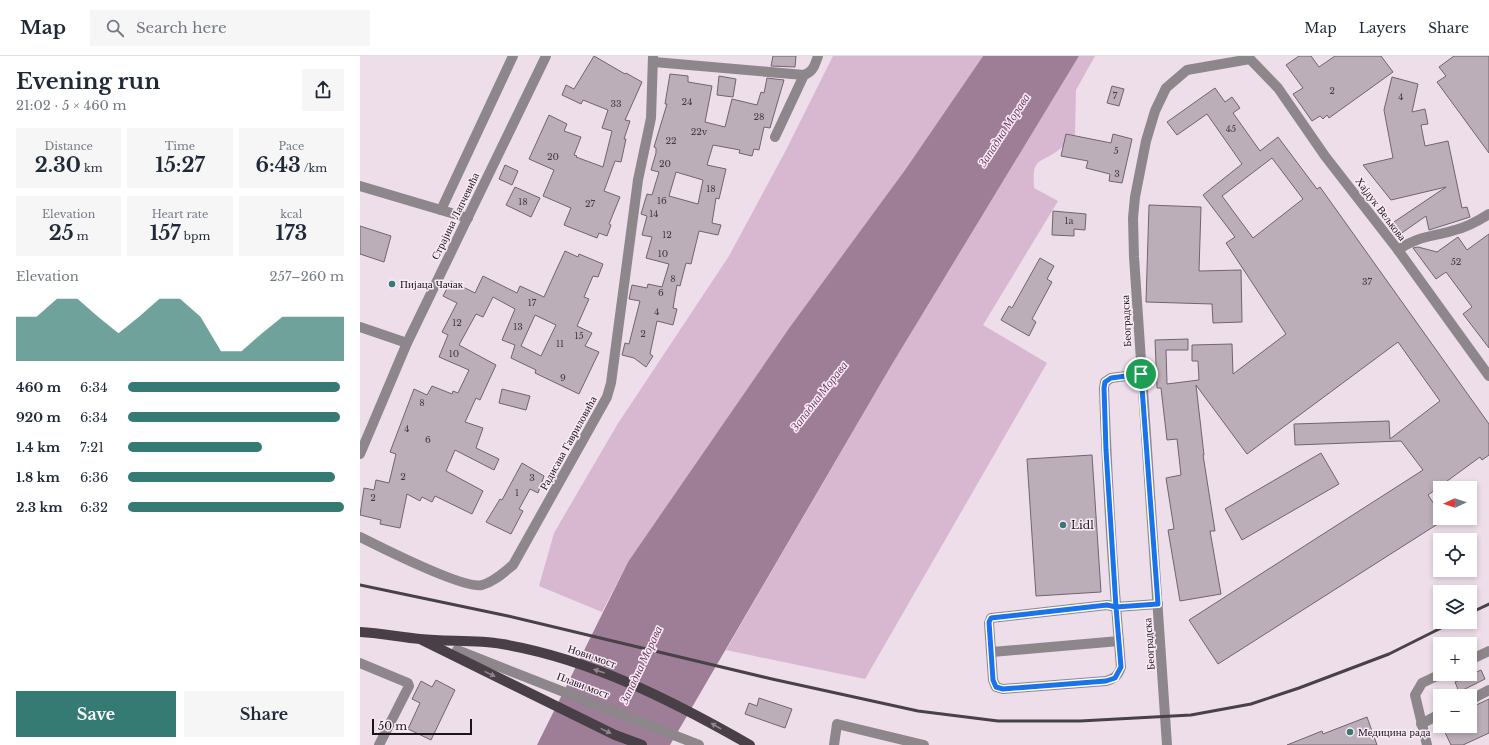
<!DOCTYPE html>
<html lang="en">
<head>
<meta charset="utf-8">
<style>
	body { margin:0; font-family:"Libre Baskerville",serif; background:#f6f6f7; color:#1f2937; height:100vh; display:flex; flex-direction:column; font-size:15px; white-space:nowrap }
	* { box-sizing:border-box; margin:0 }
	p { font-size:13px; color:#747a83 }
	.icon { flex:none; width:22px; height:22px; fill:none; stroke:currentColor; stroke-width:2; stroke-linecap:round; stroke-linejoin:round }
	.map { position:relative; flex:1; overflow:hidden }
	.details { display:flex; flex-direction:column; background:#fff; width:360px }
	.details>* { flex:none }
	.needle { width:26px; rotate:267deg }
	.fabs { position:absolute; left:1073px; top:425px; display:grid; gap:8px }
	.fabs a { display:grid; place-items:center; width:44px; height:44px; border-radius:0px; background:#fff; box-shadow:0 2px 6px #0003; font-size:20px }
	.scale { position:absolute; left:12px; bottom:10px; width:100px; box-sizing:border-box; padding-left:4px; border:2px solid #1a1519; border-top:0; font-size:11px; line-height:14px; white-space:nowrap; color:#1a1519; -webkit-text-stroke:3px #faebf6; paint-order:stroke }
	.pin { position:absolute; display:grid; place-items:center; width:34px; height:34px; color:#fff; margin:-17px; border:2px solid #fff; border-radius:50%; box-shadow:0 1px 4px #0007 }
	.round { display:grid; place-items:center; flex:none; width:42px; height:42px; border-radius:0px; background:#f6f6f7 }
	.overview { display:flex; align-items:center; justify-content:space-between; height:68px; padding:0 16px }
	h1 { font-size:22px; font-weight:800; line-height:30px }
	.stats { display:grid; grid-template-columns:repeat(3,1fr); gap:6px; height:68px; padding:4px 16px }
	.stats div { display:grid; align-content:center; border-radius:0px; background:#f6f6f7; text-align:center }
	.stats b { font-size:20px; font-weight:800 }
	.stats small { font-size:11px; font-weight:400 }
	.stats p { font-size:11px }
	.chart { height:112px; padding:8px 16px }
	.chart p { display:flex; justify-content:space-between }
	.chart svg { width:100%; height:72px; margin-top:4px; fill:#357b73; opacity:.7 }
	.primary-button { display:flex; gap:8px; margin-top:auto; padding:8px 16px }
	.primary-button a { flex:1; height:46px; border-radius:0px; background:#357b73; color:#fff; font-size:16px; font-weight:800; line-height:46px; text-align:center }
	.primary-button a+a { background:#f6f6f7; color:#1f2937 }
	ul { padding:0 16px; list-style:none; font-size:13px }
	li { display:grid; grid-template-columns:64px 48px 1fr; align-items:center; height:30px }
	li i { height:10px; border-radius:5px; background:#357b73 }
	header { display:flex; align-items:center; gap:24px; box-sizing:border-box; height:56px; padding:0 20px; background:#fff; border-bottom:1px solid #e0e1e3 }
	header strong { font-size:19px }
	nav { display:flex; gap:22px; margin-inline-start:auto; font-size:14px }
	.search { width:280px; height:36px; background:#f6f6f7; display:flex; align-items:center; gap:10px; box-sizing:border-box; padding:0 14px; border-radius:0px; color:#747a83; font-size:15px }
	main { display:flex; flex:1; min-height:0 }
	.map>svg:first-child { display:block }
	.green { fill:#d8b7d0 }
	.water { fill:#9e7e96 }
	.building { fill:#bcaeb8; stroke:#71646e; fill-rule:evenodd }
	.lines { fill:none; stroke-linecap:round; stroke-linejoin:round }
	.minor { stroke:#8d878c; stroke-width:10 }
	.major { stroke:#493f46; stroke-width:10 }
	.rail { stroke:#484147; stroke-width:3 }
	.oneway { fill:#90848c }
	.route-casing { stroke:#fff; stroke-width:8 }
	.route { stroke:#1a73e8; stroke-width:5 }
	.poi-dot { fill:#357b73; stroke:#faebf6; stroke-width:1.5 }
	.labels { text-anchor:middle; stroke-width:3; stroke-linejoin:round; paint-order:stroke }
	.number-label { font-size:9px; fill:#423b41 }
	.street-label { font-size:11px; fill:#1a1519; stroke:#faebf6 }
	.poi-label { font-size:11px; fill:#1a1519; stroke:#faebf6; text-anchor:start }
	.water-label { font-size:12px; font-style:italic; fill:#6c3f63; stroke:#faebf6 }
</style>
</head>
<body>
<header>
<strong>Map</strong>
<div class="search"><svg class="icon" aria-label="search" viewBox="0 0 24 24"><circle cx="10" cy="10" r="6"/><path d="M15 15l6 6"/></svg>Search here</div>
<nav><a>Map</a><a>Layers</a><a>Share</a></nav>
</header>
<main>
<section class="details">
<div class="overview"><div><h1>Evening run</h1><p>21:02 · 5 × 460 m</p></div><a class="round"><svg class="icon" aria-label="share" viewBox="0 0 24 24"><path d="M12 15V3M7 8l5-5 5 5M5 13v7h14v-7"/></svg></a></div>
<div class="stats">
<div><p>Distance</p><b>2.30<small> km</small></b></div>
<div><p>Time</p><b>15:27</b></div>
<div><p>Pace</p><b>6:43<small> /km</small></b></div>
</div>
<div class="stats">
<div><p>Elevation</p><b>25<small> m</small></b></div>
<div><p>Heart rate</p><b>157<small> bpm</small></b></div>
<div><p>kcal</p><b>173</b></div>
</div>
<div class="chart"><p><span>Elevation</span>257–260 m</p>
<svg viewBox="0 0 160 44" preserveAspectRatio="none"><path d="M0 44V17L10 17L20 6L30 6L40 17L50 27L60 17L70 6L80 6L90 17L100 38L110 38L120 27L130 17L140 17L150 17L160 17V44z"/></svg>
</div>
<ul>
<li><b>460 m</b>6:34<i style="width:98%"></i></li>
<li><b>920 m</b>6:34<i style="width:98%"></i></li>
<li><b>1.4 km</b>7:21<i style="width:62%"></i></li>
<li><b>1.8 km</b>6:36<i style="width:96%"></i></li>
<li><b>2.3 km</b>6:32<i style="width:100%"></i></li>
</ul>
<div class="primary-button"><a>Save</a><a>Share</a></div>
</section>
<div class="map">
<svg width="1129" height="689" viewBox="0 0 1129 689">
	<rect width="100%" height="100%" fill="#eddee9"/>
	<g class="green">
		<path d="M473,0H623L545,114L268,506L242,556L179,530L194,477L257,369L369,200L426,94Z"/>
		<path d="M719,0H735L716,34L715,78C710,83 705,89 700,93C679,109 672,100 674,132L698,145L623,269L687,307L505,623L366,594L531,310Z"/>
	</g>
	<path class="water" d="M623,0H719L531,310L310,689H177L268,506L430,271L545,114Z"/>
	<g class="building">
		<path d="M234,0L265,18L266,17L282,26L265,64L270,65L264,83H266L261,106L255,105L244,135L260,141L249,168L251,169L247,180L239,177L237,182L204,169L211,152L183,140L194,114L169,103L189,59L207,68L204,75L221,81L214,99L217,100L216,101L243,111L252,75L242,72L248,54L223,44L221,48L202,39L206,29L214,33Z"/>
		<path d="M413,0H436L435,11L411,10Z"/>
		<path d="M939,0H951L959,11L975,0H1021L1033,16L969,62L967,59L963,63L960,60L952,65L933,38L943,32L926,9Z"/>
		<path d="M1094,0H1129V97L1077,26L1086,20L1079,11Z"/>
		<path d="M310,18L328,20V26L352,30L345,66L365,71L372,43L397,49L401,36L404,37L407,22L424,24L410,72L404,71L399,94L394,93L392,100L379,97L380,94L353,89L347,109L366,113L359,143L356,142L352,167L361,169L358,179L339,175L331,208L326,207L320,230L317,229L313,252L317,253L313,269L297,265L290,298L293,300L286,311L274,302L262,299L265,287L269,288L280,245L269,243L272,229L287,232L288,228L302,231L309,208L286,202L292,181L282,179L287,160L281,158L287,138L292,139L299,116L291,114L296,97V92L294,91L307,48H305ZM316,116L343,124L338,148L309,140Z"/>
		<path d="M359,20L376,23L373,41L357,39Z"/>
		<path d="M1032,21L1058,28L1052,56L1065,53L1068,68L1061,69L1065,90L1088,85L1102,152L1107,151L1110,161L1069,174L1066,160L1036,181L1028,170L1086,131L1031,144L1003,109L1033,102L1024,54Z"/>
		<path d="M752,30L764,33L759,50L747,47Z"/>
		<path d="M855,32L865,46L872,41L880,52L873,57L900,95L918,81L957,133L960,131L1129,368V399L1122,404L1120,401L1068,439L1080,457V462L1084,464L858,608L829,564L1063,414L1041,385L935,389L934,368L1029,365L1030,383L1080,345L1038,286L887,398L836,329L844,399H843L855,475H850L861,538L820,545L808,474L814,473L806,422L821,419L817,383L807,384L801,332H797L795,284L828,283V294H806L807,328L839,324L838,305H832V289L872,288L873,318L926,278L866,187L875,181L843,139L882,108L847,58L817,79L807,66ZM912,102L943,143L893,182L862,140Z"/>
		<path d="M706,78L751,87L753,78L772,83L762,127L749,125L750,118L726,112L728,105L701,100Z"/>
		<path d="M145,109L158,115L152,129L139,123Z"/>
		<path d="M155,131L180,142L171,161L146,149Z"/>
		<path d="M789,149L841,151L839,215L881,214L882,266L853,267L852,248L786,246Z"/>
		<path d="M693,155L726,158L725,174L714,173V180L692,179Z"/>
		<path d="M0,170L31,180L24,206L0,198Z"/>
		<path d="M1129,178V292L1103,258L1112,251L1086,216L1076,223L1053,192L1058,191L1077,196L1098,181L1107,194Z"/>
		<path d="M205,195L218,201L219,198L243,208L238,221L233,220L224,241L229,243L217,270L232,277L225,290L239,296L219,338L175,317L176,314L151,302L155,289L142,284L155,253L133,241L123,261L116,258L99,289L136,309L120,344L116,342L105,366L123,372L116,392L139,403L134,414L95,394L86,415L123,435L112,458L75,440L72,446L62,441L60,445L47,438L40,472L20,468L21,464L0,459L4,432L14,434L16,424L29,427L36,398L30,396L54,333L67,339L72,330L92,338L93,335L98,337L109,314L79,301L88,279L82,276L97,247L83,240L91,225L115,237L123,220L157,237L160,230L184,241ZM175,259L196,269L181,300L161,290Z"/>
		<path d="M680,202L694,210L687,223L692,226L672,263L676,266L669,280L641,264L649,250L652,252Z"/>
		<path d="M142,333L170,340L166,354L139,347Z"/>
		<path d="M961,397L979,428L882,484L865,453Z"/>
		<path d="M732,399L741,536L676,540L667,403Z"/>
		<path d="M162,407L184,420L178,437L170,433L159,453L163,455L151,478L126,466L140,443L142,444Z"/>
		<path d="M1121,614L1125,623L1099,636L1095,626Z"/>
		<path d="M76,624L95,634L71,684L48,673L60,647L52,643L61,625L72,631Z"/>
		<path d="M399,642L432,653L425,672L385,658L389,647L397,650Z"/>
		<path d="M1129,643V677L1103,689H1091L1082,670H1110V652Z"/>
		<path d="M1007,661L1017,689H927L962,675L963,678Z"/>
	</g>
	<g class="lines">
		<g class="minor">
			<path d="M890,3L918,32L965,100L1038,194L1129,320"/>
			<path d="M294,6L444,19"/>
			<path d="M415,81L444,19C453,16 455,9 458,0"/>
			<path d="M0,130L108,162"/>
			<path d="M81,154L153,0"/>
			<path d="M1038,194C1057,180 1073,181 1095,174C1107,171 1118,165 1129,158"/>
			<path d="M0,271L47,287"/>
			<path d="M781,318L751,322L745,326L744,332C747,425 753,518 761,611C758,620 755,622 746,625L643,633L636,631L633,624L629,567L631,562L747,549L756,551L798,548"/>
			<path d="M0,398L47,287L186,0"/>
			<path d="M0,481C20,491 105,534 122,529C134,526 144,516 153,509L247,341L251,327L278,124L291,62L293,0"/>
			<path d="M97,594L339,689"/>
			<path d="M632,596L759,585"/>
			<path d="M1110,604L1129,595"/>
			<path d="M0,607L48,627L49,630L19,689"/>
			<path d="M1110,644L1129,634"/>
			<path d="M1061,668L1080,658"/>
			<path d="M474,689L477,668L564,689"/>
			<path d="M807,689L774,201L773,162L775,141L786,85L795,55L806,32L827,14L890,3"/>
			<path d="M1067,689L1055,639L1062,627L1081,618"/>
		</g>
		<g class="major">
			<path d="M0,576C20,577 40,581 60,583C87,586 115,583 142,588C231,603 313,645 390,689"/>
			<path d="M62,584L255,679L282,689"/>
		</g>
		<g class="rail">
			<path d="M0,529L148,560L412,623L558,655L638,665H720L831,659L891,648L939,632L1029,598L1093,566"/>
			<path d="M1110,557L1129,548"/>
		</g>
	</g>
	<defs><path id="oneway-solid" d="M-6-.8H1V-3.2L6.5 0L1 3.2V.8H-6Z"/></defs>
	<g class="oneway">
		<use href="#oneway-solid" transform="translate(239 615) rotate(-161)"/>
		<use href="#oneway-solid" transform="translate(130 618) rotate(26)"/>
		<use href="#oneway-solid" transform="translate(356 670) rotate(-150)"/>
		<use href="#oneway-solid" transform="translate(246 675) rotate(26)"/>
	</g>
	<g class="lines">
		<g class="route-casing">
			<path id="route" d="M781,318L751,322L745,326L744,332L746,394L756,551L747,549L631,562L629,566L633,624L636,631L643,633L746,625L755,622L761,611L756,551L798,548L781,318"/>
		</g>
		<use href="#route" class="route"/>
	</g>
	<g class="poi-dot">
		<circle cx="32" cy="228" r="4"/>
		<circle cx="703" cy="469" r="4"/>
		<circle cx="990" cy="676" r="4"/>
	</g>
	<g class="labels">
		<g class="number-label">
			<text x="972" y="38">2</text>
			<text x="755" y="43">7</text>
			<text x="1041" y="44">4</text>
			<text x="327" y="49">24</text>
			<text x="256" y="51">33</text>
			<text x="399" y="64">28</text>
			<text x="871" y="76">45</text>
			<text x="339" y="79">22v</text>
			<text x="311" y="88">22</text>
			<text x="756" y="98">5</text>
			<text x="193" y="104">20</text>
			<text x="305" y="111">20</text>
			<text x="757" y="121">3</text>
			<text x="351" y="136">18</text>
			<text x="302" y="148">16</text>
			<text x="163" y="149">18</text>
			<text x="230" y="151">27</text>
			<text x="294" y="161">14</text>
			<text x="709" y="168">1a</text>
			<text x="307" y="182">12</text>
			<text x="303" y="201">10</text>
			<text x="1096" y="209">52</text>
			<text x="313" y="226">8</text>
			<text x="1007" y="229">37</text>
			<text x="301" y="240">6</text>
			<text x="172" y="250">17</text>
			<text x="297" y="259">4</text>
			<text x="97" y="270">12</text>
			<text x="158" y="274">13</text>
			<text x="283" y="281">2</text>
			<text x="219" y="283">15</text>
			<text x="200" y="291">11</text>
			<text x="94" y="301">10</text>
			<text x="203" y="325">9</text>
			<text x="62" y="350">8</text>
			<text x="47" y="376">4</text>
			<text x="68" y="387">6</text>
			<text x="43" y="424">2</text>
			<text x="172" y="425">3</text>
			<text x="157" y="440">1</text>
			<text x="13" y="445">2</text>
		</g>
		<g class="street-label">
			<text transform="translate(1021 153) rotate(53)" y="4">Хајдук Вељкова</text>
			<text transform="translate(95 160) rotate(-64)" y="4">Страјина Лапчевића</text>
			<text transform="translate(766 265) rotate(-93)" y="4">Београдска</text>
			<text transform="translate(208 387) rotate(-61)" y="4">Радисава Гавриловића</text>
			<text transform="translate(789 588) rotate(-94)" y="4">Београдска</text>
			<text transform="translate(232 600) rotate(19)" y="4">Нови мост</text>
			<text transform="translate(223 629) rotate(21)" y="4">Плави мост</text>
		</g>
		<g class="poi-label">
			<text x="40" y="232">Пијаца Чачак</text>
			<text x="711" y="473">Lidl</text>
			<text x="998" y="680">Медицина рада</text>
		</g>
		<g class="water-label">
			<text transform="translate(644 74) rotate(-57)" y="4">Западна Морава</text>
			<text transform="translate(459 340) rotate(-52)" y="4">Западна Морава</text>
			<text transform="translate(281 609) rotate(-65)" y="4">Западна Морава</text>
		</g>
	</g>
</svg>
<div class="fabs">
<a><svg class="needle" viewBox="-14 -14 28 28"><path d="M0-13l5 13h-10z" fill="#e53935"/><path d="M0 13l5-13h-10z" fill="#747a83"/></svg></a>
<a><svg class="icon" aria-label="locate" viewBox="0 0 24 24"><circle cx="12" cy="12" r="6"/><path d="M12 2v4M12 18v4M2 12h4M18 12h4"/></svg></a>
<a><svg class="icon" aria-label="layers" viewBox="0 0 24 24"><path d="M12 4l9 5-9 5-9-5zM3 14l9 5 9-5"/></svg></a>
<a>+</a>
<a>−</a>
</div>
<div class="scale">50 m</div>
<div class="pin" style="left:781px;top:318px;background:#1e9e55"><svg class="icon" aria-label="arrive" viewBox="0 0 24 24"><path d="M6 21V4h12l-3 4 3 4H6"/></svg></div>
</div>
</main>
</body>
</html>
